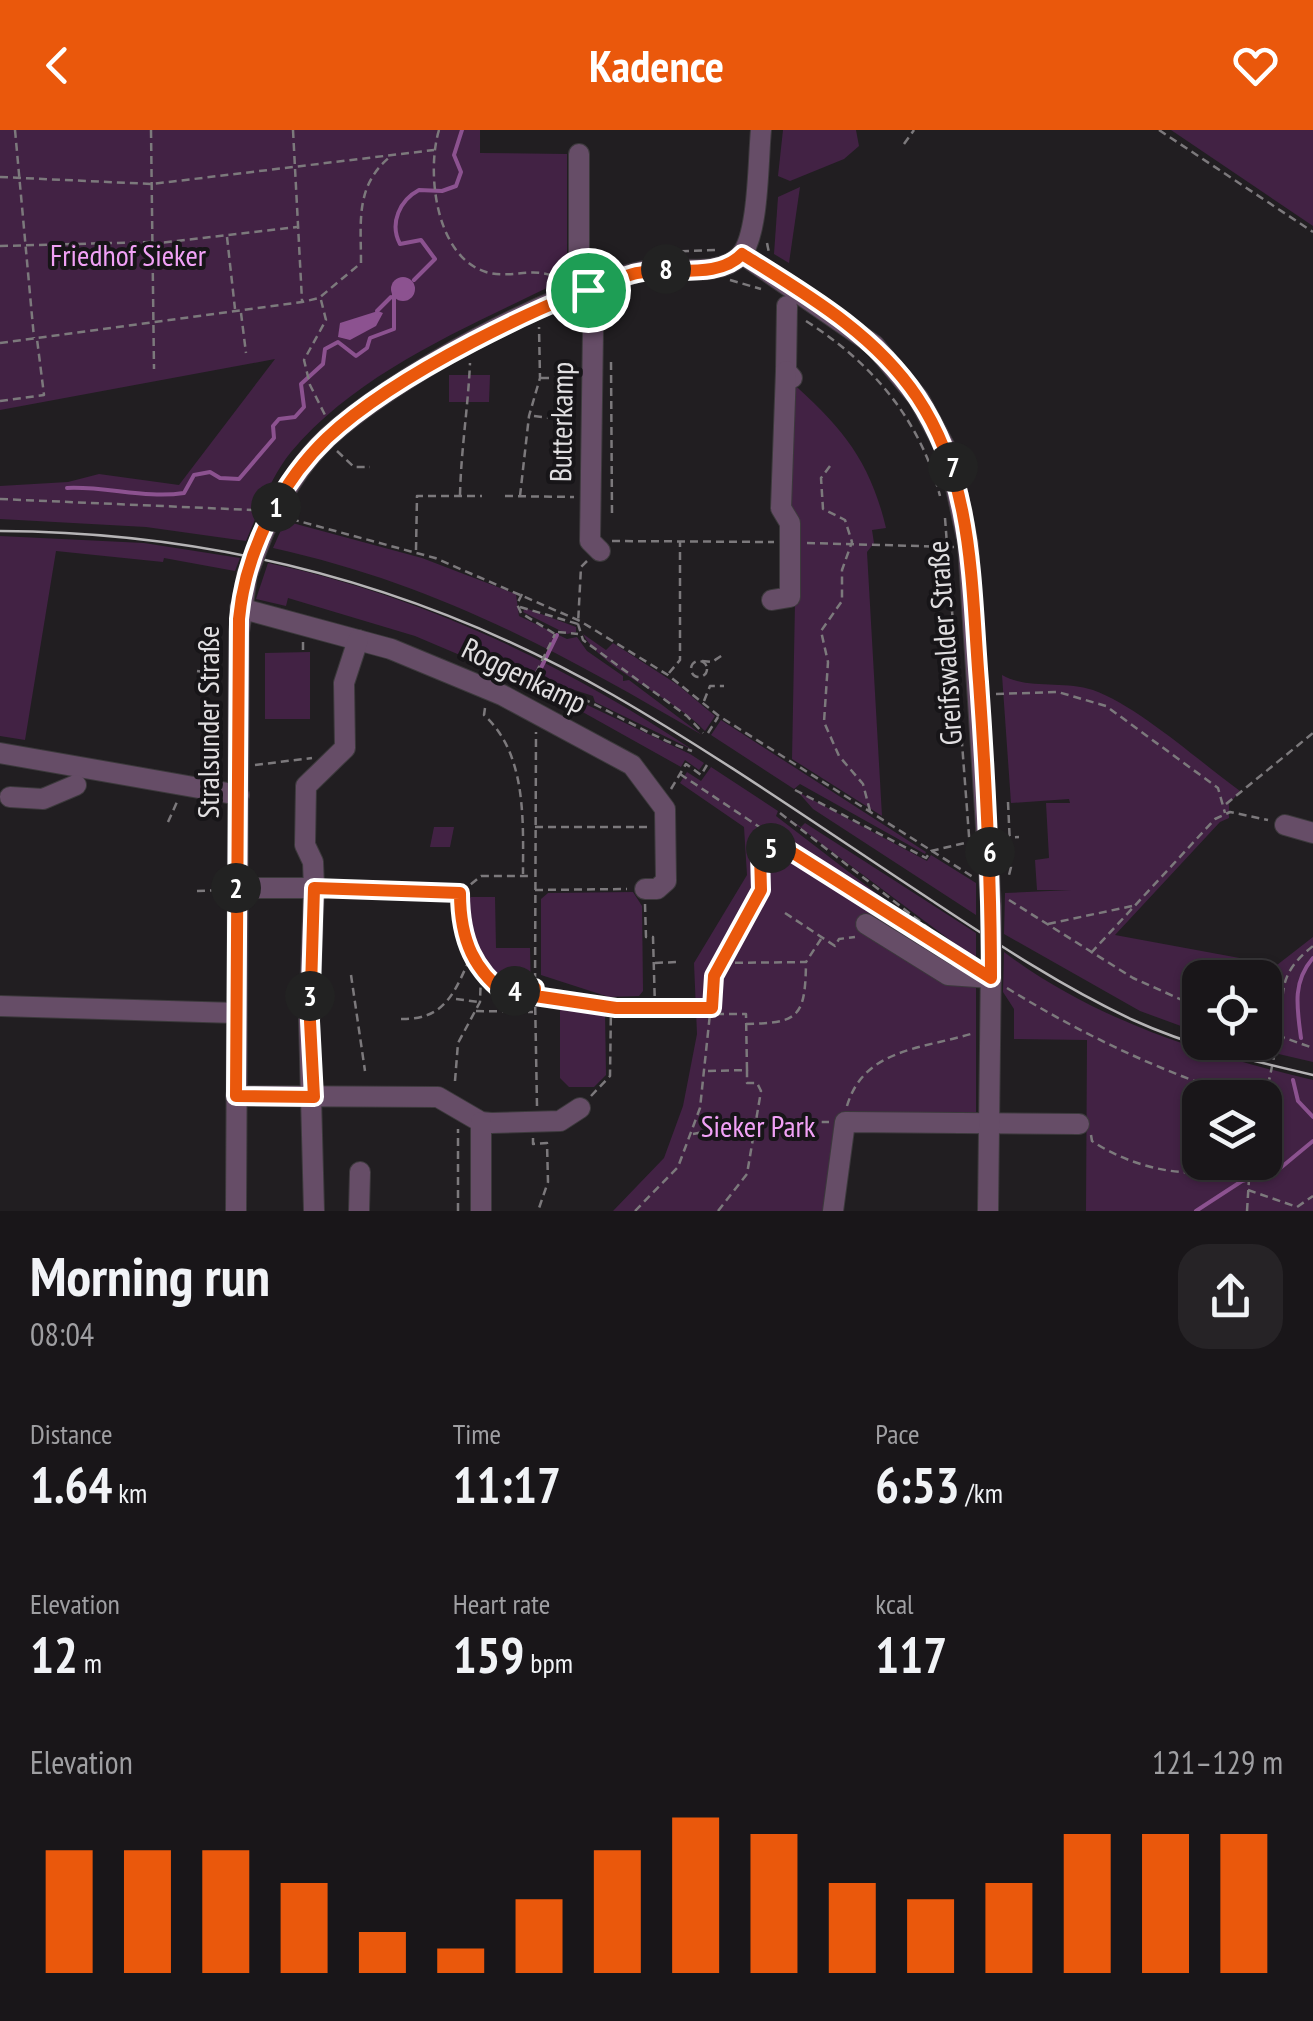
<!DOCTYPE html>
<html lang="en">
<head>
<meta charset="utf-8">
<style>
	body { margin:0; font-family:"PT Sans Narrow",sans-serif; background:#262326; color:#f1f3f6; height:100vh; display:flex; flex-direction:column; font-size:38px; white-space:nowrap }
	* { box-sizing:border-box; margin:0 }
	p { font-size:32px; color:#9f9fa2 }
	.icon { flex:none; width:55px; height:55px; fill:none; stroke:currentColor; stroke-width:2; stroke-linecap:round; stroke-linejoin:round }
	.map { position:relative; height:1081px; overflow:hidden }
	.sheet { display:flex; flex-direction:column; background:#191619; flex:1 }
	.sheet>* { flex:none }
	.tools { position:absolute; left:1182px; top:830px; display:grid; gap:20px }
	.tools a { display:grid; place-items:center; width:100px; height:100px; border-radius:20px; background:#191619; box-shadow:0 2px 8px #0004,0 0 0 2px #373538; font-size:50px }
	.pin { position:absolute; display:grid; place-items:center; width:85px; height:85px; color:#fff; margin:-42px; border:5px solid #fff; border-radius:50%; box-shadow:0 2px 10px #0007 }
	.km { position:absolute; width:50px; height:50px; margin:-25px; border-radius:50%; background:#222; color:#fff; font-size:28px; line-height:50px; text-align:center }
	.round { display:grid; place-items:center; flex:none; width:105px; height:105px; border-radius:30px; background:#262326 }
	.overview { display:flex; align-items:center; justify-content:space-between; height:170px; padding:0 30px }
	h1 { font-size:55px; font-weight:700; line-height:75px }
	.stats { display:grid; grid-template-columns:repeat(3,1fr); gap:15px; height:170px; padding:10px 30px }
	.stats div { display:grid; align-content:center }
	.stats b { font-size:50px; font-weight:700 }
	.stats small { font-size:28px; font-weight:400 }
	.stats p { font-size:28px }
	.chart { height:280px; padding:20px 30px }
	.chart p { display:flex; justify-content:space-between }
	.chart svg { width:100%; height:180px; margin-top:10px; stroke:#ea580c; stroke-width:6 }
	header { display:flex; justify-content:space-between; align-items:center; height:130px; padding:0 30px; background:#ea580c; color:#fff; font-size:45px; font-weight:700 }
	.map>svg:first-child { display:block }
	.green { fill:#422244; fill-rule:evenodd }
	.water { fill:#8c5290 }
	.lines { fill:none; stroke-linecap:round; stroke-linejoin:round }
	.stream { stroke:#8c5290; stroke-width:4 }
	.minor-casing { stroke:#3c393c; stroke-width:22 }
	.path { stroke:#7c797c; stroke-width:2.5; stroke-dasharray:8 5; stroke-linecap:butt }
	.minor { stroke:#664d67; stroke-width:20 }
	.tram { stroke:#b6b4b6; stroke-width:2.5 }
	.minor-bridge-casing { stroke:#3c393c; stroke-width:22; stroke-linecap:butt }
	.path-bridge { stroke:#7c797c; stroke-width:2.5; stroke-dasharray:8 5; stroke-linecap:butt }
	.minor-bridge { stroke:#664d67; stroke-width:20 }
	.route-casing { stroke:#fff; stroke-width:20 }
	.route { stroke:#ea580c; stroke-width:12 }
	.labels { text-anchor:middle; stroke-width:8; stroke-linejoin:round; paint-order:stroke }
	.park-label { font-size:30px; fill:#f1a1f6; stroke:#171518 }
	.street-label { font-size:30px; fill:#e1dfe1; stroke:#171518 }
</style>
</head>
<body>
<header><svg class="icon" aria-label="back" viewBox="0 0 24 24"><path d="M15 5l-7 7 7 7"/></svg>Kadence<svg class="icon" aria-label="heart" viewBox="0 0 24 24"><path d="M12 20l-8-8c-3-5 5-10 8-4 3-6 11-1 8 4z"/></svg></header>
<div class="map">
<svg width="1313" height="1081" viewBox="0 0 1313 1081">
	<rect width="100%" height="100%" fill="#211e21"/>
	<g class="green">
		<path d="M0,0H480V23L567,24V143L563,150C469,197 360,240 291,322C270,348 259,381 246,411L146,397L0,389V356L68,352L99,344L179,355L275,229L0,280Z"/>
		<path d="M783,0H856L859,16L844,29L790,51L778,46Z"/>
		<path d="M1171,0H1313V96Z"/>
		<path d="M800,57L789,133L774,124L778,67Z"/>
		<path d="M449,245H490L489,272H449Z"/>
		<path d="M790,251C841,296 870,330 886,398L872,400L874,413L867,422L882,686L792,629L796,421L787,381Z"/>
		<path d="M285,391L422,428L516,464L519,486L567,509L577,507L587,521L623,546V551L629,550L702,605C560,522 436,454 273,418Z"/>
		<path d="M0,406L144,413L240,428L235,441L164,428L163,432L56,421L25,610L0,606Z"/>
		<path d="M268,433C420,465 564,534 693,620L595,572L593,566L553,553L550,559L536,552L540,545L534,542L530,549L511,539L507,545L415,506L288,468L286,476L256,469Z"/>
		<path d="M525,478L576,497V502L567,504L523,482Z"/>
		<path d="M583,504L606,520L613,513L678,555L715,586L705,601C675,568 600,538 583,504Z"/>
		<path d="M310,522V589H265V523Z"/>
		<path d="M1002,545C1028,560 1063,550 1093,560C1138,576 1200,632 1240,661L1229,674V688L1220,692L1115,805L1277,835L1313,807V932L1231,913L1265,912V848H1200V903L1140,881L1004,804L1005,763L1071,760H1037L1035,730L1049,728L1046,673H1070L1069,669L1011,673Z"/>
		<path d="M558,561L690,624L704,633L699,640L685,630L681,637L554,566Z"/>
		<path d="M721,590L926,722L925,724L800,654L794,659L711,605Z"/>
		<path d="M711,637L778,681L776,686L966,832L970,825L783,685L801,697L805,693L976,803V986L839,987L826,1081H613L664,1028L683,976L697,904L694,833L747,745L744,697L680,653L687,642L701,651Z"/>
		<path d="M798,662L927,731L931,725L976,753V785L813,679Z"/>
		<path d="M434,697H454L450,717H430Z"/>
		<path d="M633,762L642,776L643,861L639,866L609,867L541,845V769L548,763Z"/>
		<path d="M471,767H495L496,818H530L531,867L510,866C487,836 463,814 463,775Z"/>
		<path d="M1004,822C1096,891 1203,924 1313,950V1081H1086L1087,910L1014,909V879L1003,862ZM1200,968H1265V1032H1200Z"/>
		<path d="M560,874L605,882L606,945L594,957H569L560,948Z"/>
	</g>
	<g class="water">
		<circle cx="403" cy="159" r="12"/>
		<path d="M378,181L383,183L376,196L350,210L338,207L340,193Z"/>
	</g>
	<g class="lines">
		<g class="stream">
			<path d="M414,150L435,129L421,110L400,114C389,93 400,70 419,60L442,61L456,56L461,42L454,25L462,0"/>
			<path d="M377,181L391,167"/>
			<path d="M67,358C106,356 146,369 184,363L194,345L210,342L220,348L239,349L274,308L273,296L279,289L295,287L304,277L301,254L323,234L325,219L338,212L356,226L367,218L370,208L394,199V164"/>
			<path d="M538,544L557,505"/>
			<path d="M1301,908C1297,878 1292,852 1313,828"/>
			<path d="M1293,950L1298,971L1313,987"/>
			<path d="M1196,1081L1242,1051L1278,1040L1313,1011"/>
		</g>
		<g class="minor-casing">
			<g id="minor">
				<path d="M579,24V128L591,169L593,200L590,411L600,421"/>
				<path d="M742,124L874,215L919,269L949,325L968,414L991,776"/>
				<path d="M787,176L786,241L792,248"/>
				<path d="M264,401C281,367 300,333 328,307C396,245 554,160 644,141C673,135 717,149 740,126C759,107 758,29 761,0"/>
				<path d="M772,470L790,467V393L781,378L786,241"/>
				<path d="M240,478L391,519L502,565L632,635L665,679L666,751L657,759H645"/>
				<path d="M0,623L239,665"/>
				<path d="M10,667L43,669L76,655"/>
				<path d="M1285,695L1313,703"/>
				<path d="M236,758H304"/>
				<path d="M866,794L948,845L991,848"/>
				<path d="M0,876L236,883"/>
				<path d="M236,966L438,967L481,992L491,993L560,991L580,978"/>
				<path d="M481,992V1081"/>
				<path d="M236,1081L239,502L247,445"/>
				<path d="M314,1081L309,891L314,758L313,732L305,715L306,656L345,618L344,553L358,510"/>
				<path d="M359,1081L360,1042"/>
				<path d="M833,1081L845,992L1079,994"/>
				<path d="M988,1081L991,833"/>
			</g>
		</g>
		<g class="path">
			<path d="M15,0L34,208"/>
			<path d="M151,0L154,239"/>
			<path d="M293,0L302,171"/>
			<path d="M439,0C426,43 436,127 486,142C512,150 535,134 561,150"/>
			<path d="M1159,0L1313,102"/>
			<path d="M904,14L914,0"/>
			<path d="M0,47L152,54L434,20"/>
			<path d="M227,107L235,179"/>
			<path d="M767,113L769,123"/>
			<path d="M151,114L297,97"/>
			<path d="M0,116L150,112"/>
			<path d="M655,122L717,120"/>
			<path d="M730,150L761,159"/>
			<path d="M321,170L326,190L304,230L310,255L325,285"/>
			<path d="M241,183L246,223"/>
			<path d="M806,191C872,233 920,289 940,366"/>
			<path d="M0,213L302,172L319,168L361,133C361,91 355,55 391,26"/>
			<path d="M611,232L612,384"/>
			<path d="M541,248H555L560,244"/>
			<path d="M0,271L44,265L37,209"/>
			<path d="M534,286L552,288"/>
			<path d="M337,321L354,337H370"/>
			<path d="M830,336L821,348L823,379L845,390L852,412L842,440V471L821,501L828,532L824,592L839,626L863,654L870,681"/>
			<path d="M460,365C461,320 468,278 470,233"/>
			<path d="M505,366L574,367"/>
			<path d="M520,366L529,286L540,248L539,197"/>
			<path d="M0,369L253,380"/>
			<path d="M945,388L970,719"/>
			<path d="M291,389L435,428L580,491L668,545L719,586L973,747"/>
			<path d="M612,411L774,412"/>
			<path d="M807,413L954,417"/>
			<path d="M416,420L417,366H482"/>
			<path d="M587,431L581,437L578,494L583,510L687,586L703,603"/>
			<path d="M522,464L517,474L521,483L555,504"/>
			<path d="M520,477L578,494"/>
			<path d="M558,502L578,504"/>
			<path d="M303,512V522"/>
			<path d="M702,531L712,532L724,524"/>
			<circle cx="699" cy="539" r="8"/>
			<path d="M197,541L220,544"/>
			<path d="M669,543L680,530V411"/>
			<path d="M513,544L552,563L557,558C604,575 645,605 692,621"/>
			<path d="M996,564L1058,562L1106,576L1218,658L1225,683"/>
			<path d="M704,571L710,556H724"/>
			<path d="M485,578L484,585C527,624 523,691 523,744"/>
			<path d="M708,603L718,587"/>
			<path d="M255,635L312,628"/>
			<path d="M680,644L957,829"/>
			<path d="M671,659L686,634L701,645L707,635"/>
			<path d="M795,660L926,728L931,721L965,713"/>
			<path d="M1008,672L1011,737L1008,749"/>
			<path d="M1226,674L1313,603"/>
			<path d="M780,683L966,827"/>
			<path d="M168,692L177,672"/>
			<path d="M535,697H647"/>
			<path d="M1002,708L1019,707"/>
			<path d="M761,723L779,714"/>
			<path d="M331,759L460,763L481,746H532"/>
			<path d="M535,760L627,759"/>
			<path d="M197,761L220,760"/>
			<path d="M460,765C460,809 474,844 513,869"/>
			<path d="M1009,770L1133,848L1200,878"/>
			<path d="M645,774L646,807H653L655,878"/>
			<path d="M785,783L835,816L839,809L855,807"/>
			<path d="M1048,794L1132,776"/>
			<path d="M1091,823L1215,689L1230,682L1268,690"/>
			<path d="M655,833L676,832"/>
			<path d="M722,833L806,832L821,809"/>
			<path d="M351,845L365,941"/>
			<path d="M1007,858C1081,904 1161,942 1244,968"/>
			<path d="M535,864L536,602"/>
			<path d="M456,869L478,872"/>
			<path d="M476,881L533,882"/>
			<path d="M510,881L515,859L533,858"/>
			<path d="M401,889C446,890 455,861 471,826"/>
			<path d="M746,894C799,893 805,887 806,834"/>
			<path d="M1265,901L1313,918"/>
			<path d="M708,941L747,940L746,884H714"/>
			<path d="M455,951L458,913L480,872L481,842"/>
			<path d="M591,966L610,946L611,877"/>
			<path d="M1265,968C1270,947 1274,927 1278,907C1287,863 1273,848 1313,816"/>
			<path d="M537,976L535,866L615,879L711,878"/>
			<path d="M847,976C864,918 923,919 974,903"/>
			<path d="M693,1004L757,991L829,992"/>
			<path d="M1091,1005L1092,1011C1137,1041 1200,1053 1249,1032"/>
			<path d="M533,1008V1014L547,1013L548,1052L538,1081"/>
			<path d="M1248,1060L1297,1077L1313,1066"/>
			<path d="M458,1081V999"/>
			<path d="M635,1081L678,1037L700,978L714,846L761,760L758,701"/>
			<path d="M718,1081L747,1044L761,961L757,953H747V940"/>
			<path d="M1247,1081L1250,1033"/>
		</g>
		<use href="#minor" class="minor"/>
		<path class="tram" d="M0,401C218,402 424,457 613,565C722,628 826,701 931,770C996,813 1062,857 1133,890C1190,916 1252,931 1313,945"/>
		<g class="minor-bridge-casing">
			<g id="minor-bridge">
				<path d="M247,445L264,401"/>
				<path d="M991,833V776"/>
			</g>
		</g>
		<path class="path-bridge" d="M536,543L555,504"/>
		<use href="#minor-bridge" class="minor-bridge"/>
	</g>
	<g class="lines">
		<g class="route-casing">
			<path id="route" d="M742,124C806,164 874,203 917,267C974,352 971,454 979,552C986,651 991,749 991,848L779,714L760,724L761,760L714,846L712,878H616L535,866V858L515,859L513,869C473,842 460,809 460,763L314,758L310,891L314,967L236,966L239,489C245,424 279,354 327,308C394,245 545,170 633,144C667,135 717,151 742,124Z"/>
		</g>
		<use href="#route" class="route"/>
	</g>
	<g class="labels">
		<g class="park-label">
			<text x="128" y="136">Friedhof Sieker</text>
			<text x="758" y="1007">Sieker Park</text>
		</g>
		<g class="street-label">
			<text transform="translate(562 292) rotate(-89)" y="10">Butterkamp</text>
			<text transform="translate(945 513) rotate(-94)" y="10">Greifswalder Straße</text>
			<text transform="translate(524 546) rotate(26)" y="10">Roggenkamp</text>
			<text transform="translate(209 592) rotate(-90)" y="10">Stralsunder Straße</text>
		</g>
	</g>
</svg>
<div class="tools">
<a><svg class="icon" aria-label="locate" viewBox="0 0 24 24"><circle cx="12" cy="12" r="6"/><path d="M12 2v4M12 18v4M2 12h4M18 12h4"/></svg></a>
<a><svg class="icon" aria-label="layers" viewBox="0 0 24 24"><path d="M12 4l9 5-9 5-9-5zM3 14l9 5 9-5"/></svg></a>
</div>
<div class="pin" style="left:588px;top:160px;background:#1e9e55"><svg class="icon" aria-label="arrive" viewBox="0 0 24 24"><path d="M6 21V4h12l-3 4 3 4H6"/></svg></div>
<b class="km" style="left:276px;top:377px">1</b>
<b class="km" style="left:236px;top:758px">2</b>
<b class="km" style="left:310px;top:866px">3</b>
<b class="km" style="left:515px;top:861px">4</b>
<b class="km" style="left:771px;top:718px">5</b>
<b class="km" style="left:990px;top:722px">6</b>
<b class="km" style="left:953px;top:337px">7</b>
<b class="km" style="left:666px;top:139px">8</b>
</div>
<section class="sheet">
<div class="overview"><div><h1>Morning run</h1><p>08:04</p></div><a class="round"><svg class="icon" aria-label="share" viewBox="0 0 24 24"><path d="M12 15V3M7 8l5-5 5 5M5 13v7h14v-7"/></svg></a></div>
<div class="stats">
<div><p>Distance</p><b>1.64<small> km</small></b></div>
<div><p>Time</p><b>11:17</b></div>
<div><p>Pace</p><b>6:53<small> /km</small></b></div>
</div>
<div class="stats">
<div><p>Elevation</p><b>12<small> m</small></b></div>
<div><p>Heart rate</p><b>159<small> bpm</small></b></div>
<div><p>kcal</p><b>117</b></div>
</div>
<div class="chart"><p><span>Elevation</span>121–129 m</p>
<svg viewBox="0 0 160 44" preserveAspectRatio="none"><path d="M5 44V14M15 44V14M25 44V14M35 44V22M45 44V34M55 44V38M65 44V26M75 44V14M85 44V6M95 44V10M105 44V22M115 44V26M125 44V22M135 44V10M145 44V10M155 44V10"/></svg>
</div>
</section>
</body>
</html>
